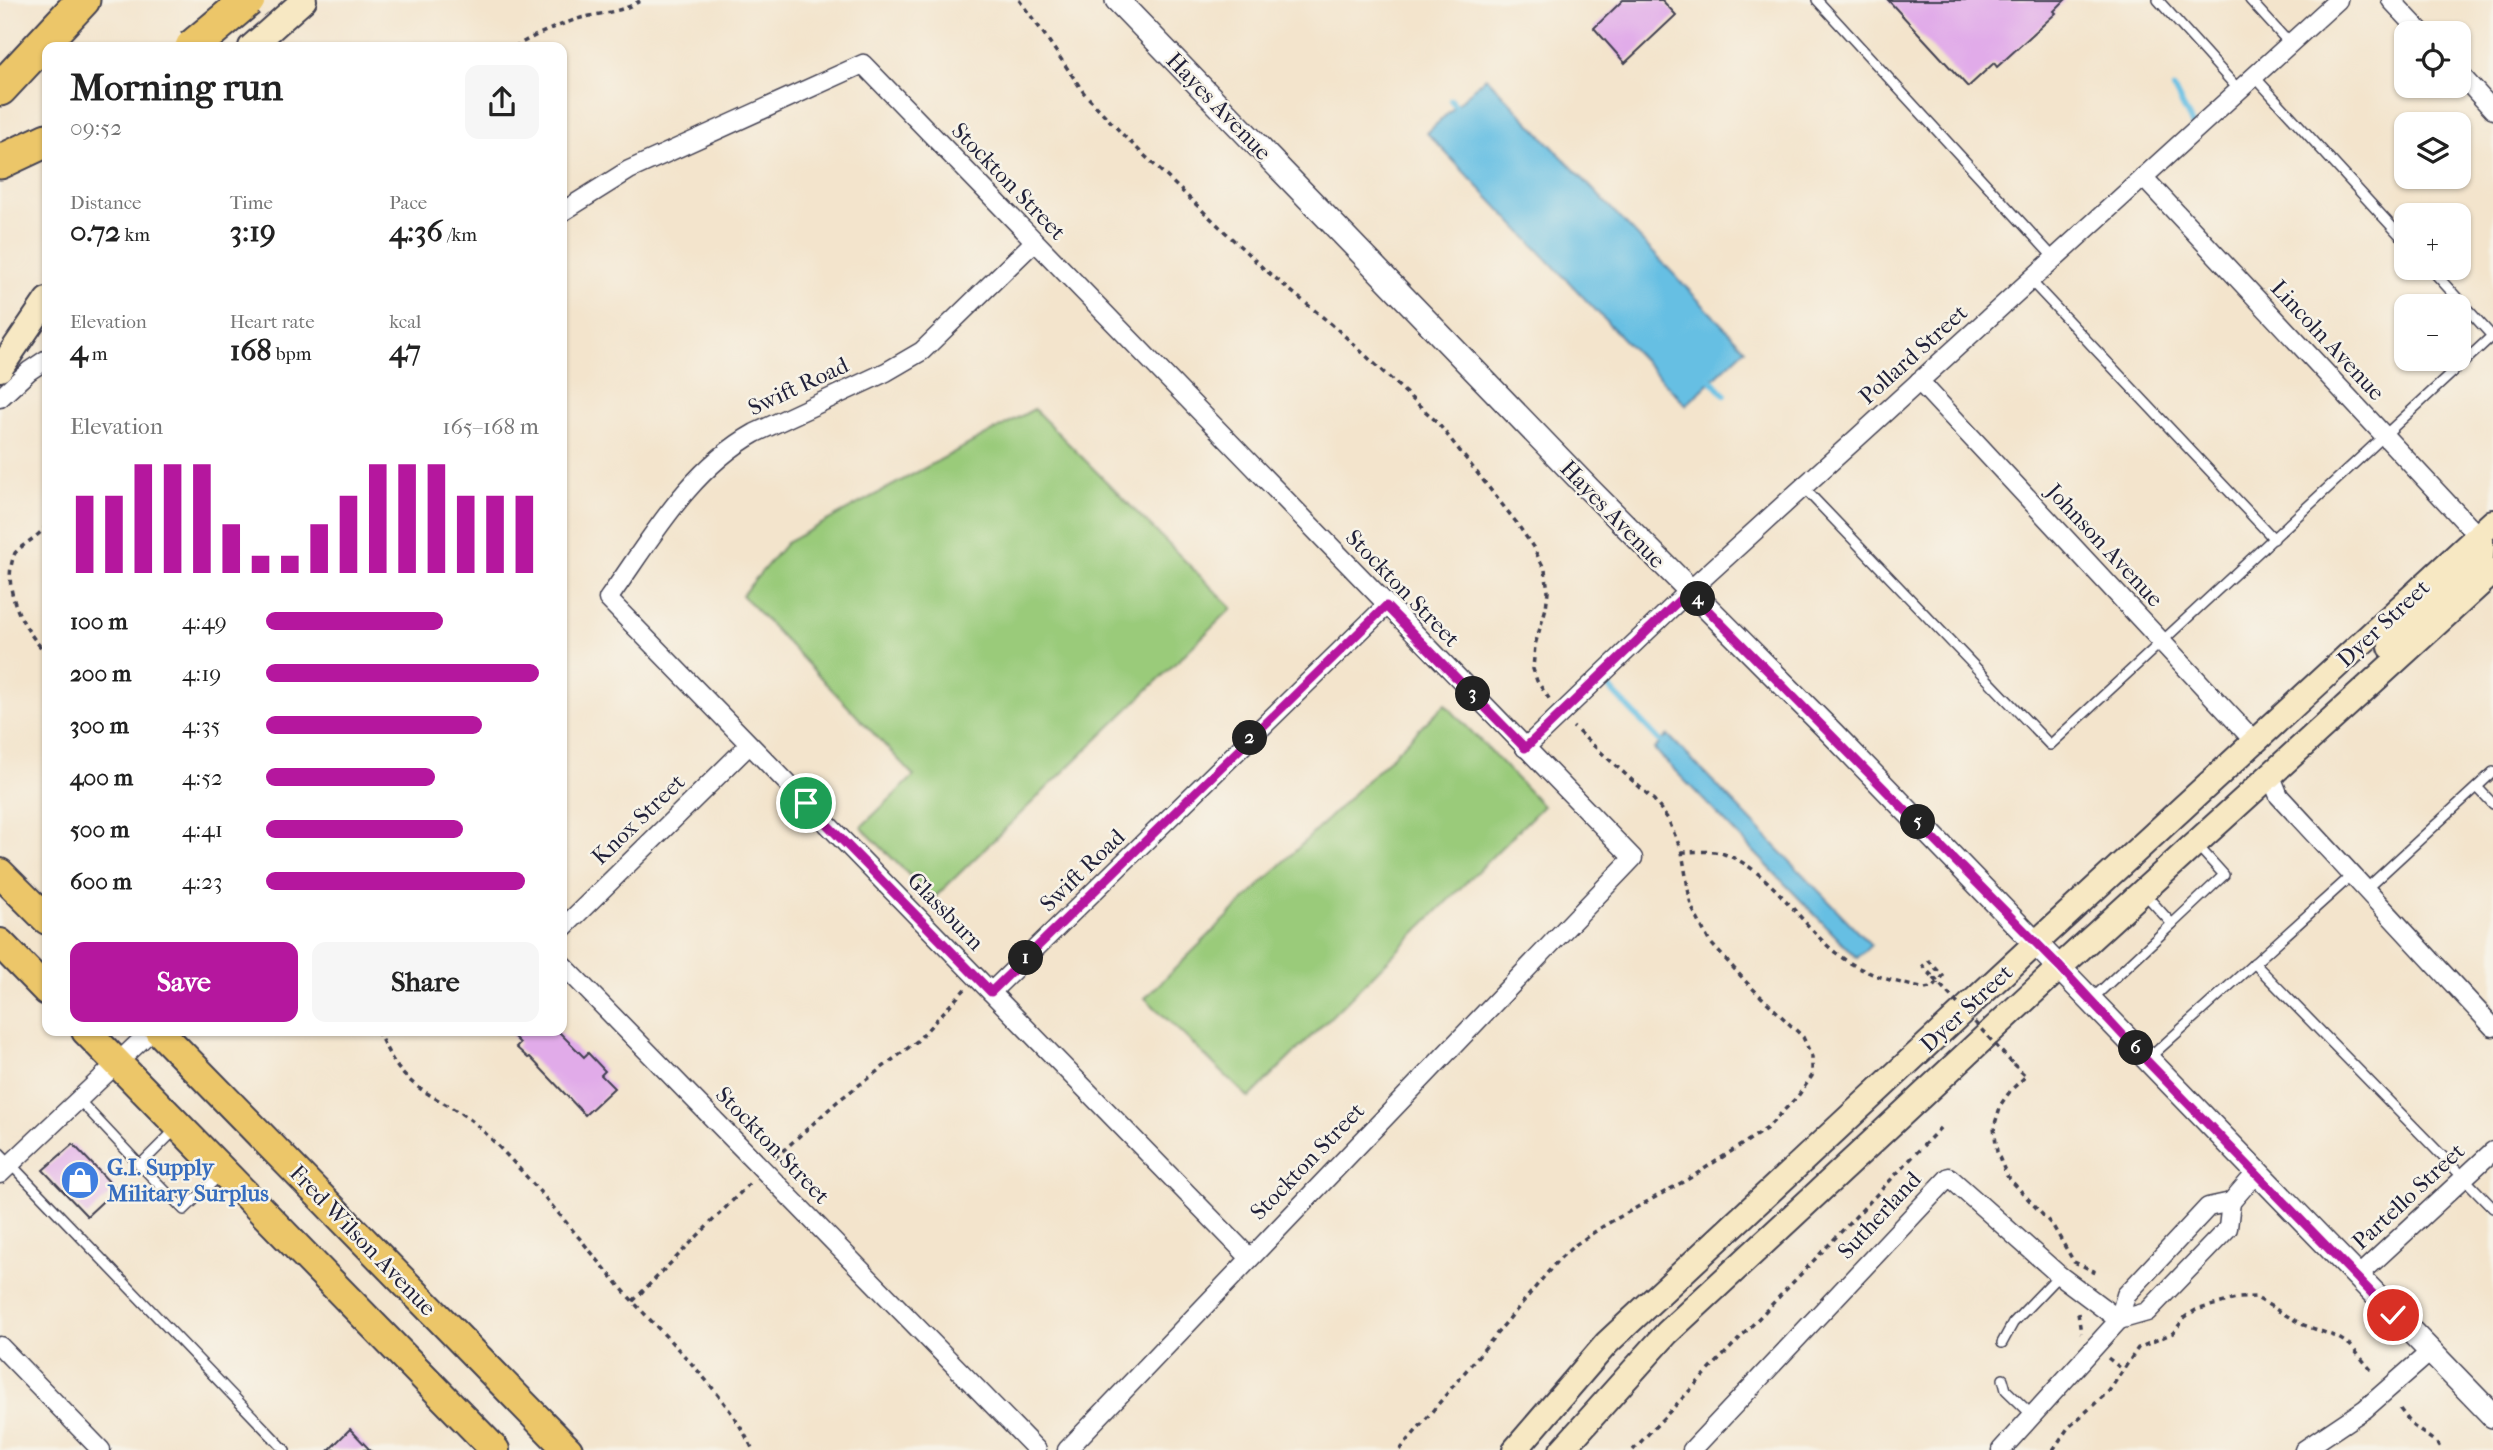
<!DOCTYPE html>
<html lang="en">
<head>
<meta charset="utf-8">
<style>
	body { margin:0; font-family:"IM FELL French Canon",serif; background:#f6f6f6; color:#222; height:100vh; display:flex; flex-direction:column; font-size:26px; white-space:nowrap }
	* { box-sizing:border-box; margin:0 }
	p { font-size:23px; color:#767676 }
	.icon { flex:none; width:38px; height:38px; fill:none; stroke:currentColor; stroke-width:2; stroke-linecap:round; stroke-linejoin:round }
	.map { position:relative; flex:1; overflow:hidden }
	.panel { position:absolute; left:42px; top:42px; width:525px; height:994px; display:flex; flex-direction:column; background:#fff; border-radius:14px; box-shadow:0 2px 5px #0004 }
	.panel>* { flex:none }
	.fabs { position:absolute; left:2394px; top:21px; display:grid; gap:14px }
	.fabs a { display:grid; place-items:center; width:77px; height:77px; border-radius:14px; background:#fff; box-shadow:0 2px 5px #0004; font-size:35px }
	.pin { position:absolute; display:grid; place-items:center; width:60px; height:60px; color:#fff; margin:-30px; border:4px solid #fff; border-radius:50%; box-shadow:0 2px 7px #0007 }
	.km { position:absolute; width:35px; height:35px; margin:-18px; border-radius:50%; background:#222; color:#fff; font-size:19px; line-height:35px; text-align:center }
	.round { display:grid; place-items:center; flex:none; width:74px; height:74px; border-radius:14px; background:#f6f6f6 }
	.head { display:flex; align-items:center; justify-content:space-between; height:119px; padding:0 28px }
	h1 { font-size:38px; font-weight:800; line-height:52px }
	.metrics { display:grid; grid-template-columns:repeat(3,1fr); gap:10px; height:119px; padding:7px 28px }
	.metrics div { display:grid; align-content:center }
	.metrics b { font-size:30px; font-weight:800 }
	.metrics small { font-size:19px; font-weight:400 }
	.metrics p { font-size:19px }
	.chart { height:196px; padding:14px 28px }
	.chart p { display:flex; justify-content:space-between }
	.chart svg { width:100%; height:126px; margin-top:7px; stroke:#b5179e; stroke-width:6 }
	.action { display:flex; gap:14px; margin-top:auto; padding:14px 28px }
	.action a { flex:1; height:80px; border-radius:14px; background:#b5179e; color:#fff; font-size:28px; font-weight:800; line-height:80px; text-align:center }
	.action a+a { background:#f6f6f6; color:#222 }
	ul { padding:0 28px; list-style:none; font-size:23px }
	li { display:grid; grid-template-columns:112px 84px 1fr; align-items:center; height:52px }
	li i { height:18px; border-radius:9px; background:#b5179e }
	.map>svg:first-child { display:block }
	.green { fill:#9acb7a; stroke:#5e765a; stroke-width:2 }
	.water { fill:#66bfe3; stroke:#44708f; stroke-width:2 }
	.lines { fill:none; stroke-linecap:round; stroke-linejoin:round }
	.stream { stroke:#66bfe3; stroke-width:6 }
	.building { fill:#e1abe9 }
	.service-casing { stroke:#413f51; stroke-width:12 }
	.minor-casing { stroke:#413f51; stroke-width:21 }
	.tertiary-casing { stroke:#413f51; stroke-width:26 }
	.secondary-casing { stroke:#413f51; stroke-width:28 }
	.primary-casing { stroke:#413f51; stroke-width:32 }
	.motorway-casing { stroke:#413f51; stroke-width:37 }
	.path { stroke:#413f51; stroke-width:3.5; stroke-dasharray:5 5; stroke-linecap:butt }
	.service { stroke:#fff; stroke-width:9 }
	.minor { stroke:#fff; stroke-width:18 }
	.tertiary { stroke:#fff; stroke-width:23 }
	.secondary { stroke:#f7e8c3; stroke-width:24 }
	.primary { stroke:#ecc669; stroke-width:28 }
	.motorway { stroke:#ecc669; stroke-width:33 }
	.motorway-bridge-casing { stroke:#413f51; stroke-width:37; stroke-linecap:butt }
	.path-bridge { stroke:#413f51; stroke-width:3.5; stroke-dasharray:5 5; stroke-linecap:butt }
	.motorway-bridge { stroke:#ecc669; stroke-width:33 }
	.route-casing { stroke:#fff; stroke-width:14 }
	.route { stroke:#b5179e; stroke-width:9 }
	.labels { text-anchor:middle; stroke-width:5; stroke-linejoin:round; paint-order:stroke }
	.street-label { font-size:23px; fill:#22223b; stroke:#f7f3e8 }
	.shop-label { font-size:23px; font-weight:bold; fill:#366cbe; stroke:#f7f3e8; text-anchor:start }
</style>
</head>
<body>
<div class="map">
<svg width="2493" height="1450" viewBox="0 0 2493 1450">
	<rect width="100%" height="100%" fill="#f7f3e8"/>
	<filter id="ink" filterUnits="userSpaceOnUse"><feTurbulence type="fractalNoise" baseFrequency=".0143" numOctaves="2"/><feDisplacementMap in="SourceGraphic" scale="14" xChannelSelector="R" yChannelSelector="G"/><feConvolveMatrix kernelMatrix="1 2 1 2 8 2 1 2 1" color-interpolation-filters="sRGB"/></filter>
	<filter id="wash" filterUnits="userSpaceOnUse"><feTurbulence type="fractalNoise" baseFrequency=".00686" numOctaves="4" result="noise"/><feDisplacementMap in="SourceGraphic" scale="28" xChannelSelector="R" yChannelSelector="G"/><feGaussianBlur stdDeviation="1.57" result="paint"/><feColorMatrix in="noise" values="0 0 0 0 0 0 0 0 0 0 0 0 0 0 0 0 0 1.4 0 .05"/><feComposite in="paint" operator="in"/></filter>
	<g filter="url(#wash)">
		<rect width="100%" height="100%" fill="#f3e4cc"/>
		<g class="green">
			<path d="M1034,409L1232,608L933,899L861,827L914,776L742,595L786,543Z"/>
			<path d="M1445,704L1543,806L1249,1098L1145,998Z"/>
		</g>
		<g class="water">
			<path d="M1486,77L1745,349L1686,405L1427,133Z"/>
			<path d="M1668,735L1871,945L1857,958L1654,749Z"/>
		</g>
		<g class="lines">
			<g class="stream">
				<path d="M2174,89L2194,128"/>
				<path d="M1451,100L1456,106"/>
				<path d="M1712,381L1725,395"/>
				<path d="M1600,678L1661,742"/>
			</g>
		</g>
		<g id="blocks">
			<g class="building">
				<path d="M1623,0H1662L1676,15L1625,63L1594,28Z"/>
				<path d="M1888,0H2065L2054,11L2056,13L1997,67L1994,63L1968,87Z"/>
				<path d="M508,1031H558L584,1057L588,1053L605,1071L601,1075L614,1088L585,1115L530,1057L528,1058L516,1047L520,1043Z"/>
				<path d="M73,1144L116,1189L87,1216L43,1170Z"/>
				<path d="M350,1429L370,1450H329Z"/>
			</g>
		</g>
	</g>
	<g filter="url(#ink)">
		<use href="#blocks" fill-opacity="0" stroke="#413f51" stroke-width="2"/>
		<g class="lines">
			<g class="service-casing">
				<g id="service">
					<path d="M1817,0L2054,258"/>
					<path d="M2158,0L2239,90"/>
					<path d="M2250,0L2290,44"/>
					<path d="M2254,76L2406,242"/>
					<path d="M2430,268L2492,336"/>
					<path d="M2030,280L2274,539"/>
					<path d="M1803,487L2050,745L2493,335"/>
					<path d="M2477,787L2493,804"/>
					<path d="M2365,890L2493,772"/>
					<path d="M2145,894L2172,924L2224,875L2196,844"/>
					<path d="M2254,963L2493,1208"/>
					<path d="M2092,999L2172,924"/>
					<path d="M2148,1059L2351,876"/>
					<path d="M79,1100L140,1165L177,1128"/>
					<path d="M0,1153L285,1450"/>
					<path d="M140,1165L184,1210L220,1175"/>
					<path d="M2002,1343L2013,1323L2059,1275"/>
					<path d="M2003,1379L2006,1390L2033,1416"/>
				</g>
			</g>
			<g class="minor-casing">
				<g id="minor">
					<path d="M2391,0L2422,33"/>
					<path d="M2459,73L2493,110"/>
					<path d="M2143,177L2478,536"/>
					<path d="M562,212L629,170L863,64L1633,858L1067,1450"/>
					<path d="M1034,242L922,351L886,372L755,433C689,470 651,539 608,599L1249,1257"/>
					<path d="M1919,381L2255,742"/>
					<path d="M0,398L29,371L47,359"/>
					<path d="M1525,748L1689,591L2338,0"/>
					<path d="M2270,774L2279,796L2493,1027"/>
					<path d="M562,929L749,745"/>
					<path d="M562,964L1037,1450"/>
					<path d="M991,992L1386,606"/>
					<path d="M0,1174L151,1031"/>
					<path d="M2231,1202L2228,1228L2147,1312L2119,1320L2126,1295L2208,1207Z"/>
					<path d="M2231,1202L2256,1173"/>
					<path d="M2357,1277L2493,1151"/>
					<path d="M0,1346L101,1450"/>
					<path d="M1692,1450L1949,1177L2059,1275L2119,1320L2001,1450"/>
					<path d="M2304,1450L2365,1409L2430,1352"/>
				</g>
			</g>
			<g class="tertiary-casing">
				<path id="tertiary" d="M1117,0L1589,489L1833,734L2493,1416"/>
			</g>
			<g class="secondary-casing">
				<g id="secondary">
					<path d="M251,47L304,0"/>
					<path d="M0,369L47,300"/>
					<path d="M2391,647L2414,620L2481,557L2482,547L2478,536"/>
					<path d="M1515,1450L1607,1343L2036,943L2493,522"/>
					<path d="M1562,1450L1667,1333L2060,967L2493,572"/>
				</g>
			</g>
			<g class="primary-casing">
				<g id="primary">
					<path d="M0,873L47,920"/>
					<path d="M0,943L47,991"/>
					<path d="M86,1031L495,1450"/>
					<path d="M159,1031L568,1450"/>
				</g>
			</g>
			<g class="motorway-casing">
				<g id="motorway">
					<path d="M0,89L83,0"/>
					<path d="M0,162L47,140"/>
				</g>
			</g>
			<g class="path">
				<path d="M1019,0L1042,31L1084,93L1126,138L1263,268L1336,328L1437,422L1516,522L1533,547L1545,570L1548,591L1546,608L1535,645L1533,669L1537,681L1550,700"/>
				<path d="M514,47C535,35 558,25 581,18C601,13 624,12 641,0"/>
				<path d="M47,525C36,539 25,542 15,553C0,588 23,629 47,654"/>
				<path d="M1682,852C1695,852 1711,850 1724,854C1771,870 1800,924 1836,953C1863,975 1893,981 1925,989L1934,987L1943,976L1929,961L1923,966L1934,978"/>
				<path d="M377,1031C386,1047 393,1065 407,1078C427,1097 456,1107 477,1125C532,1178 579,1239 629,1297C673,1346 724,1390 753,1450"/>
				<path d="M2013,1064L2026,1076L2011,1090L2001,1104L1994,1127L1997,1152L2007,1176L2053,1226L2074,1262L2094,1271L2092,1276"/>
				<path d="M775,1158L838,1101L916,1042L965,989"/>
				<path d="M633,1301L750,1183"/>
				<path d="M2078,1313L2081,1333"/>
				<path d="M2108,1358L2123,1370"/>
				<path d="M2400,1409L2413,1426L2437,1443L2442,1450"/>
				<path d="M1400,1450L1558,1260L1575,1245L1605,1225L1690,1178L1766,1129L1798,1096L1812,1076V1057L1803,1037L1749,985L1709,941L1691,906L1682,852L1668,819L1654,800L1573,727"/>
				<path d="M1633,1450L1942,1126"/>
				<path d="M2053,1450L2068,1428L2109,1391L2138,1348L2173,1333L2185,1317L2196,1310L2239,1298L2255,1297L2301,1324L2337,1337L2350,1345L2372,1371"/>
			</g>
			<use href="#service" class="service"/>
			<use href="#minor" class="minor"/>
			<use href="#tertiary" class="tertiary"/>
			<use href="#secondary" class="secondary"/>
			<use href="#primary" class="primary"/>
			<use href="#motorway" class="motorway"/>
			<g class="motorway-bridge-casing">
				<path id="motorway-bridge" d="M192,47L248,0"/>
			</g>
			<path class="path-bridge" d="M1934,978L2013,1064"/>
			<use href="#motorway-bridge" class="motorway-bridge"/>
		</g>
	</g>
	<g class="lines" filter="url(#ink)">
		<g class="route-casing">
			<path id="route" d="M806,803L991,992L1386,606L1525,748L1689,591L2060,967L2146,1060L2393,1315"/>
		</g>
		<use href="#route" class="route"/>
	</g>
	<defs>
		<g id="shop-disc" transform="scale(2.0125)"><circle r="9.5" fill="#3f7fe0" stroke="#f7f3e8"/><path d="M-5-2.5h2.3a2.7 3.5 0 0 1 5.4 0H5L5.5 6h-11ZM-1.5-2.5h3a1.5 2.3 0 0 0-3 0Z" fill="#fff"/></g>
	</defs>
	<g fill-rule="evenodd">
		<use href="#shop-disc" x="80" y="1180"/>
	</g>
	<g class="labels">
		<g class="street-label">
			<text transform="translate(1219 106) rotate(46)" y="8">Hayes Avenue</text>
			<text transform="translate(1009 181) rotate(46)" y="8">Stockton Street</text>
			<text transform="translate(2328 340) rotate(47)" y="8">Lincoln Avenue</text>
			<text transform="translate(1913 354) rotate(-42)" y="8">Pollard Street</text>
			<text transform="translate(798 386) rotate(-25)" y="8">Swift Road</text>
			<text transform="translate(1613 514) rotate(46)" y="8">Hayes Avenue</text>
			<text transform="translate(2105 545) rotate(47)" y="8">Johnson Avenue</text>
			<text transform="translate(1403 588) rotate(46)" y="8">Stockton Street</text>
			<text transform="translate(2383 623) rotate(-43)" y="8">Dyer Street</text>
			<text transform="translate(638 819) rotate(-44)" y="8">Knox Street</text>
			<text transform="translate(1082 870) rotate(-44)" y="8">Swift Road</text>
			<text transform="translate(946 911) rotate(46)" y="8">Glassburn</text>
			<text transform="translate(1966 1008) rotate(-43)" y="8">Dyer Street</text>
			<text transform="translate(773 1145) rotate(46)" y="8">Stockton Street</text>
			<text transform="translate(1307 1161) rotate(-46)" y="8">Stockton Street</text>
			<text transform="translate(2408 1196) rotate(-43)" y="8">Partello Street</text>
			<text transform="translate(1879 1215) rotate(-47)" y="8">Sutherland</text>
			<text transform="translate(363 1240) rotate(46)" y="8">Fred Wilson Avenue</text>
		</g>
		<g class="shop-label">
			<text x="107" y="1175">G.I. Supply<tspan x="107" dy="26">Military Surplus</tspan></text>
		</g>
	</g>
</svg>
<div class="fabs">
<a><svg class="icon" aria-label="locate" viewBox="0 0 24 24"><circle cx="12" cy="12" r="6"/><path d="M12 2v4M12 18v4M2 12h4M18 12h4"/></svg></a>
<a><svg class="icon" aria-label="layers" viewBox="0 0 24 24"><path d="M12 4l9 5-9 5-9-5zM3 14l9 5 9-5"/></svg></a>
<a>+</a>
<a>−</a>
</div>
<div class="pin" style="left:806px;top:803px;background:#1e9e55"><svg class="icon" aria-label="arrive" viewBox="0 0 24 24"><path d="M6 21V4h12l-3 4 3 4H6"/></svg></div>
<div class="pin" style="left:2393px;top:1315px;background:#d93025"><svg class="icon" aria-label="check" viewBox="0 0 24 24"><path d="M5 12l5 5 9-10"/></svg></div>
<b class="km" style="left:1026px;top:958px">1</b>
<b class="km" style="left:1250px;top:738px">2</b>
<b class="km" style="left:1473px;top:694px">3</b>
<b class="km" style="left:1698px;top:599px">4</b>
<b class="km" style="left:1918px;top:822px">5</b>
<b class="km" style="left:2136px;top:1048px">6</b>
<section class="panel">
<div class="head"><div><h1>Morning run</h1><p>09:52</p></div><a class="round"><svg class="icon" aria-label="share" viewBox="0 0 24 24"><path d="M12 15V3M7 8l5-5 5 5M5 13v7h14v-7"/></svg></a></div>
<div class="metrics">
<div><p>Distance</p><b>0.72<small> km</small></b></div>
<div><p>Time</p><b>3:19</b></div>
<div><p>Pace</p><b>4:36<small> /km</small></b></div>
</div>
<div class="metrics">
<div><p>Elevation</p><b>4<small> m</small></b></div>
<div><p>Heart rate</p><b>168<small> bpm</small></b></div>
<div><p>kcal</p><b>47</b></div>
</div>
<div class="chart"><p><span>Elevation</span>165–168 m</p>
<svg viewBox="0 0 160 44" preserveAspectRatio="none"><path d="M5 44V17M15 44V17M25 44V6M35 44V6M45 44V6M55 44V27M65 44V38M75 44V38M85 44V27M95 44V17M105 44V6M115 44V6M125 44V6M135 44V17M145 44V17M155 44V17"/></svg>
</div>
<ul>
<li><b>100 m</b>4:49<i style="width:65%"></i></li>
<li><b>200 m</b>4:19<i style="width:100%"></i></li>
<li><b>300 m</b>4:35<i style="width:79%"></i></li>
<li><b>400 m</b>4:52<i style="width:62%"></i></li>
<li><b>500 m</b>4:41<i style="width:72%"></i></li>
<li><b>600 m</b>4:23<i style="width:95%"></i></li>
</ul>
<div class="action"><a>Save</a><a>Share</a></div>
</section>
</div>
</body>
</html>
